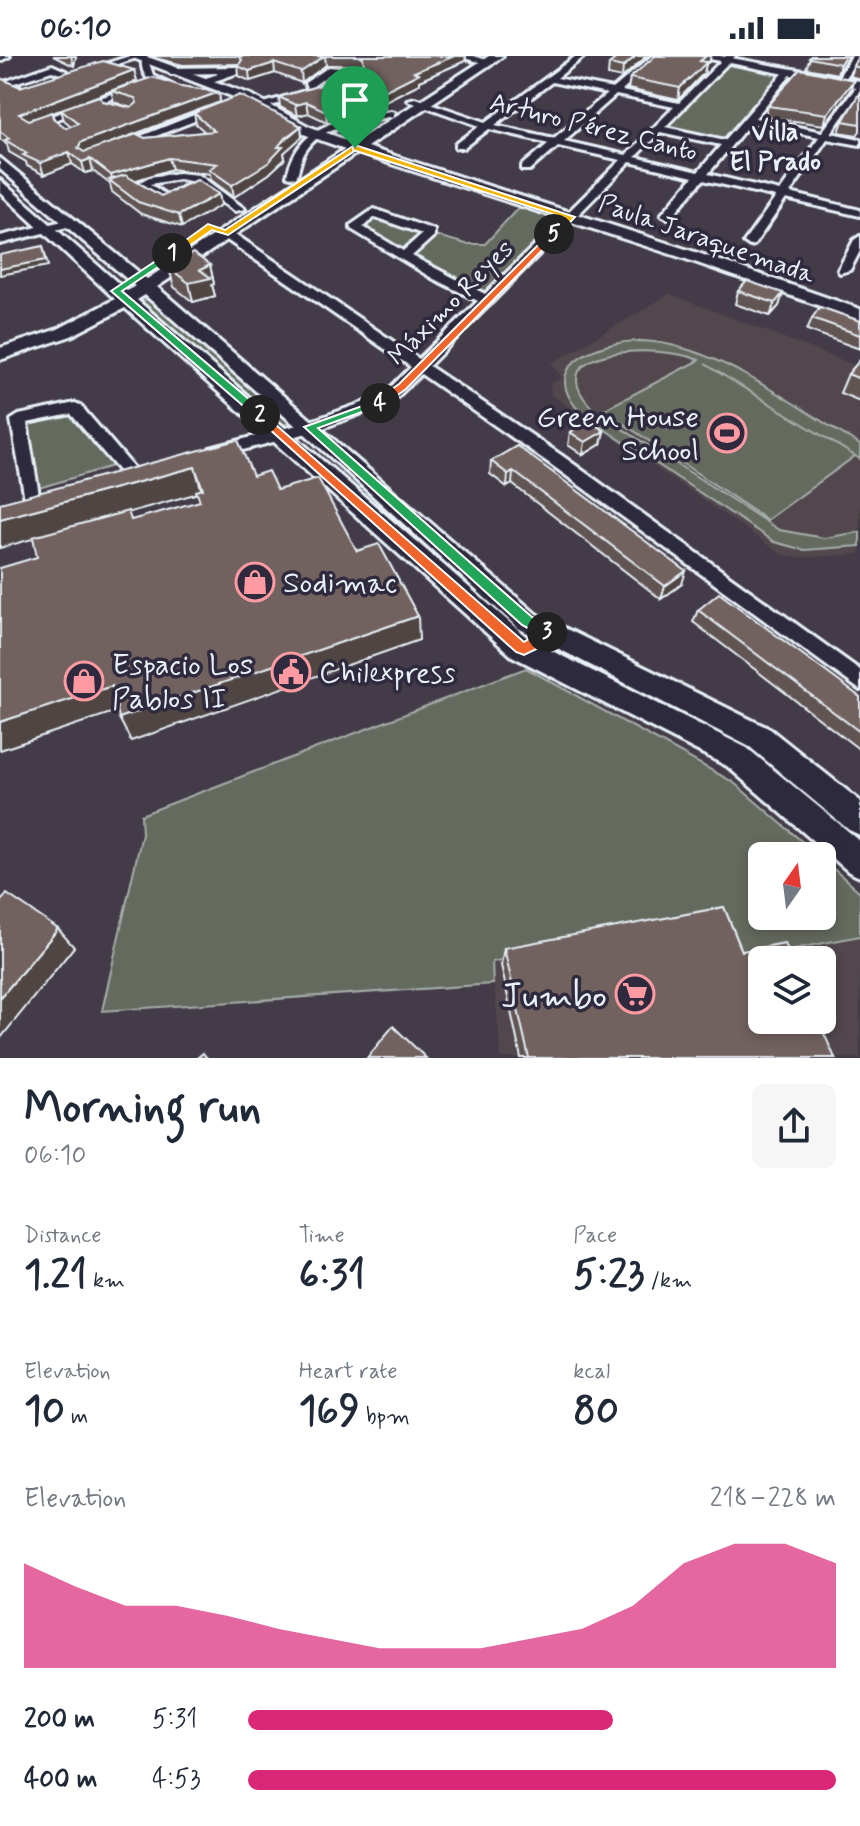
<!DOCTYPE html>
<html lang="en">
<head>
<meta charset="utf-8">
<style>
	body { margin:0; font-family:Mynerve,sans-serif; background:#f6f6f7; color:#1f2937; height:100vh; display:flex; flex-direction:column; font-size:30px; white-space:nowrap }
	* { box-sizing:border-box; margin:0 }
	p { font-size:26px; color:#747a83 }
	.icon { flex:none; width:44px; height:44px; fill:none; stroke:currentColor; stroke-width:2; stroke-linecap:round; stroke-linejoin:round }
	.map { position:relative; height:1002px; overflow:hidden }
	.details { display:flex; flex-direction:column; background:#fff; flex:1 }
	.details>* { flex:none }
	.needle { width:52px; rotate:14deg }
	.buttons { position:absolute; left:748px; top:786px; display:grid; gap:16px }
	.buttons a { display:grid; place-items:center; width:88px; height:88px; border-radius:12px; background:#fff; box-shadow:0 4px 12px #0003; font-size:40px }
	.pin { position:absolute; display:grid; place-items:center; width:68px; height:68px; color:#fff; margin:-82px -34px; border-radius:50% 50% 50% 0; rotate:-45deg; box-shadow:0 0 8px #0007 }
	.pin .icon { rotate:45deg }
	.km { position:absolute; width:40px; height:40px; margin:-20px; border-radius:50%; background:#222; color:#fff; font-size:22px; line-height:40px; text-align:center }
	.round { display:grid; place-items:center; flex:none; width:84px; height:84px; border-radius:12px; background:#f6f6f7 }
	.summary { display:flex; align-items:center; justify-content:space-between; height:136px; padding:0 24px }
	h1 { font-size:44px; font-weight:700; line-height:60px }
	.stats { display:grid; grid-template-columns:repeat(3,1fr); gap:12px; height:136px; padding:8px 24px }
	.stats div { display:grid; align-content:center }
	.stats b { font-size:40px; font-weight:700 }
	.stats small { font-size:22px; font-weight:400 }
	.stats p { font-size:22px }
	.chart { height:224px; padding:16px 24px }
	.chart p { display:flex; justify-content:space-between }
	.chart svg { width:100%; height:144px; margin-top:8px; fill:#db2777; opacity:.7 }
	ul { padding:0 24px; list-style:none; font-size:26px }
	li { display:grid; grid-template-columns:128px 96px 1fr; align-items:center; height:60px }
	li i { height:20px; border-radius:10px; background:#db2777 }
	.status { display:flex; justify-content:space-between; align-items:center; height:56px; padding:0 40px; background:#fff; direction:ltr }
	.status svg { height:22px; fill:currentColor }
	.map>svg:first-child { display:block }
	.built { fill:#51474e; fill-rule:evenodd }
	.green { fill:#656b5e; stroke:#a6aeab; stroke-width:2 }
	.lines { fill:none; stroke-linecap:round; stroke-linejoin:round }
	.street-casing { stroke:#e8f1f8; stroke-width:6 }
	.secondary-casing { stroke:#e8f1f8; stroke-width:6 }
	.street { fill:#2f2a3d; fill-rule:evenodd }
	.secondary { fill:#2f2a3d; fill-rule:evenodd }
	.wall { fill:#615452; stroke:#e8f1f8; stroke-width:2; fill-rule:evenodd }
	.shaded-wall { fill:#4f4542; stroke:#e8f1f8; stroke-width:2 }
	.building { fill:#71625f; stroke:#e8f1f8; stroke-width:2 }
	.split-1 { fill:#f5b400; stroke:#fff; stroke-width:2 }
	.split-2 { fill:#22a559; stroke:#fff; stroke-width:2 }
	.split-3 { fill:#f0652b; stroke:#fff; stroke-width:2 }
	.split-4 { fill:#22a559; stroke:#fff; stroke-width:2 }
	.split-5 { fill:#f0652b; stroke:#fff; stroke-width:2 }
	.split-6 { fill:#f5b400; stroke:#fff; stroke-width:2 }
	.labels { text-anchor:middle; stroke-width:7; stroke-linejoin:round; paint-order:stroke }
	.far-street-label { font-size:26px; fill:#e8f1f8; stroke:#2f2a3d }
	.far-neighbourhood-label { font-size:26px; font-weight:bold; fill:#e8f1f8; stroke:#2f2a3d }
	.poi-label { font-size:30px; fill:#e8f1f8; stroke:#2f2a3d; text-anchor:start }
	.near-poi-label { font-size:36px; fill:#e8f1f8; stroke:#2f2a3d; text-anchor:end }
</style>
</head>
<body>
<div class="status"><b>06:10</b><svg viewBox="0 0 49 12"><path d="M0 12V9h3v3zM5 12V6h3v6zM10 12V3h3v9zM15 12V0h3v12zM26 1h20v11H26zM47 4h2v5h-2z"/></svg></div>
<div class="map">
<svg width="860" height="1002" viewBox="0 0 860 1002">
	<rect width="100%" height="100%" fill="#433b47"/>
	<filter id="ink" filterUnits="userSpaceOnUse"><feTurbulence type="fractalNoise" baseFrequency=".0125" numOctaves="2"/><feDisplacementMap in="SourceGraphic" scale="16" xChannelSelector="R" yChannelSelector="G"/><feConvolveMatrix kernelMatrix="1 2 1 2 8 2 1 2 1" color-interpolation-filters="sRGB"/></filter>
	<g filter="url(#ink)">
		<g class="built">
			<path d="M670,238L860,311V498L798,502L781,498L551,339L550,328L562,322L552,307Z"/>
			<path d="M721,857L739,904L860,880V1002H501L492,906ZM762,904H822V964H762Z"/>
		</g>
		<g class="green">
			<path d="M729,8L782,18L724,85L664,72Z"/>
			<path d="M519,151L559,164L483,237L409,202L434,179L466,188H485Z"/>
			<path d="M372,161H376L423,180L404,198L358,171Z"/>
			<path d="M150,242L293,365L281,370L142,245Z"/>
			<path d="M642,285C715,288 789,347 851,383L860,389V403L705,308L855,400L767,464L603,354L699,304C659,287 530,290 595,355L779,474L824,482L860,476V490L804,494L774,486L583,359C533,309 598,285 642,285Z"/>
			<path d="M72,356L119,408L39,432L23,369L26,365Z"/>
			<path d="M526,612L733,726L819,800H762V860H822V803L860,836V880L738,904L721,857L492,906L493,928L102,955L142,778L141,759Z"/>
		</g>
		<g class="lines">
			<g class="street-casing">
				<g id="street">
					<path d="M0,0H10L0,5Z"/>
					<path d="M130,0L140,1L89,17L85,14Z"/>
					<path d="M457,0H473L493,6L489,9Z"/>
					<path d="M576,0H585L557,22L613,33L652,0H661L622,35L679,47L726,0H735L665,71L725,84L786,14L793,16L755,62L822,76L860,26V36L831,77L860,83V89L827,83L790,137L860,154V160L786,143L754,189L750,190L744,186L776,141L703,124L671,161L667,162L661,159L693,121L630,106L429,310L561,399L860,614V634L549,407L421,318L392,346L315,375L216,401L208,396L210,392L305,367L382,340L411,311L221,180V174H229L419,303L478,245L432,222L351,173V169L374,153L434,174V180L412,200L485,238L621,104L558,90L530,114H522V110L549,87L489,73L464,92H456V88L480,70L407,44L415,42L486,66ZM552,26L607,38L554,82L495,69ZM616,39L674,51L626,99L564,85ZM750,67L819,81L780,135L708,118ZM660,76L721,89L698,116L635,101ZM375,161L422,178L403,195L363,171Z"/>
					<path d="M852,0H860L841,27H835Z"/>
					<path d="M142,4H148L153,19L174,29V33C157,32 140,23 142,4Z"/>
					<path d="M52,9L77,20L73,23L52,15L14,27L26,34L23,39L1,27Z"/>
					<path d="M238,11L241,16L206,28L203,23L221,17L171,18L167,15L171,12Z"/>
					<path d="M329,11L362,15L341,29L336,26L348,17H331L313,30L315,39H309L305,27Z"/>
					<path d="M130,31L138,33L36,71L28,69Z"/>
					<path d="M302,36L305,41L262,52L257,49Z"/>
					<path d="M217,50L220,51V55L125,92L116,90Z"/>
					<path d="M391,55L394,56V60C366,66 326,66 307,93C300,102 300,112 296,122L287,120C300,65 343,63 391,55Z"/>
					<path d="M179,117L199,119L245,153L235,155L200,132L165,146L137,128L149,121ZM179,123L195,126L166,139L150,128Z"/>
					<path d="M71,163L75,165V169L0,188V180Z"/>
					<path d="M860,180V195L850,214L840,217L838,214L854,184Z"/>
					<path d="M75,347L80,349L140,419L138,423H126L71,358L27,367L40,445L38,449H26L11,364L19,359Z"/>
				</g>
			</g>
			<g class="secondary-casing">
				<g id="secondary">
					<path d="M128,0H145L252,39L308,70L354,87L489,0H503L367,91L695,196L860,253V264L683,202L357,97L157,231L536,558L770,673L860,745V779L849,774L750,691L518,572L303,376L145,239L137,244L530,584L747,692L860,785V821L849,816L727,710L512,600L125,252L71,280L0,304V292L58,273L115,243L0,136V124L127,235L135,230L0,113V102L147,223L345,93L298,76L244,45Z"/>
					<path d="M695,0H720L860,25V33Z"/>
				</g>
			</g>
			<use href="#street" class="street"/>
			<use href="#secondary" class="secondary"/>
		</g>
		<g class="wall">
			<path d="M53,0H76L74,10Z"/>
			<path d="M147,0H466L465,5L419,25V28L385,45V51L327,66L308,57L297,60L280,51L279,41L342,23L360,10L358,9H326L302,27L275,17L250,25L239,20L238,8L183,9Z"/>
			<path d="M647,0L622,22L608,19L609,8Z"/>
			<path d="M811,0H848L837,18L806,12Z"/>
			<path d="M860,0V23L850,20L853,10Z"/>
			<path d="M709,6L706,8L704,17L678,44L628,33L630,22Z"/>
			<path d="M134,14L137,25L87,44L103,45L131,52L114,46L111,35L181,30L219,36L220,46L110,88L145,82L205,76L196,68L194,57L301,70L302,81L287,93L284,97L285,103L269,118L234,141L211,124L210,118L172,113L135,124L161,140L219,138L221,149L182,171L141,158L112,136L110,128L93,115L85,117L72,108L44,119L27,110L26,106L9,96L7,88L0,83V22L20,31ZM61,54L64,64L71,70L66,72L54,63L52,57Z"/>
			<path d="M850,34L824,69L765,61L768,50Z"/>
			<path d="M860,36V75L857,79L839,76L843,65Z"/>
			<path d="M210,209L214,228L212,229L215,240L193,246L174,231L169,212Z"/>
			<path d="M738,235L783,237L779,250L770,260L735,248Z"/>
			<path d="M812,262L860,265V293L807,274Z"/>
			<path d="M860,304V345L840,337L848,318Z"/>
			<path d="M604,375L601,388L583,399L568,389L570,376Z"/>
			<path d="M517,390L682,528L661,543L512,428L507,431L490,418L491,405Z"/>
			<path d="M698,554L860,641V694L693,566Z"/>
			<path d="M504,892L742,895L835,1002H521L501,909Z"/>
		</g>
		<g class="shaded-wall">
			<path d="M71,0H76L74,10Z"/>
			<path d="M324,0H325L326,9L302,27L301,16Z"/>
			<path d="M454,0H466L465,5L419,25V28L385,45V51L327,66L326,55L376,39L414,16Z"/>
			<path d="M636,0H647L622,22L623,11Z"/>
			<path d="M706,0H711L709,6L706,8L704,17L678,44L680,32L700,5Z"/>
			<path d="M845,0H848L837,18L840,8Z"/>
			<path d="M274,7L275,17L250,25L249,15Z"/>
			<path d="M134,14L137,25L52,57L55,67L22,69L19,58Z"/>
			<path d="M854,24L850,34L824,69L827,58Z"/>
			<path d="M219,36L220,46L84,97L78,92L81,86Z"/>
			<path d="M306,46L308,57L297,60L295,49Z"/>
			<path d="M301,70L302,81L284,97L285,103L269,118L234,141L232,129Z"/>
			<path d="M69,96L72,108L44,119L40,107Z"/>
			<path d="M169,102L172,113L117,130L113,127L111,119Z"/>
			<path d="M90,103L93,115L85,117L82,106Z"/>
			<path d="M219,138L221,149L182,171L179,159Z"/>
			<path d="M43,190L48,210L0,219V213Z"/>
			<path d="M210,209L214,228L212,229L215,240L193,246L189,227L200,214Z"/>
			<path d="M783,237L779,250L770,260L775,247Z"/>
			<path d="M604,375L601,388L583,399L585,386Z"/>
			<path d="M195,411L202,436L0,492V463Z"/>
			<path d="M513,415L512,428L507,431L508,418Z"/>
			<path d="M686,515L682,528L661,543L665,530Z"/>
			<path d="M418,560L419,584L131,685L119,662Z"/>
			<path d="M112,630L123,653L0,694V666Z"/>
			<path d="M58,873L74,891L0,983V942Z"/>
		</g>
		<g class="building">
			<path d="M238,0H324L301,16L274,7L249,15L238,10L242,4Z"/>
			<path d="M359,0H454L414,16L418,18L376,39L384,40L326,55L306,46L295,49L279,41L342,23L364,7L363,2Z"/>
			<path d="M619,0H636L623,11L609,8Z"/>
			<path d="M655,0H706L700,5L707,6L680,32L630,22Z"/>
			<path d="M811,0H845L840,8L809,2Z"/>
			<path d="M858,0H860V12L853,10Z"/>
			<path d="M103,5L134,14L19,58L29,64L52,56L53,62L66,72L78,67L61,53L99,40L103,45L131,52L137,47L135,42L111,35L153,21L181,30L219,36L81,86L78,92L84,96L137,78L145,82L214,75L194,57L240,39L301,70L285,82L278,91H283L268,107L232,129L209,113L217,108L169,102L111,119L90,103L82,106L69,96L40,107L23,99L27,97L5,84L9,82L0,75V22L20,31Z"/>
			<path d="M800,13L854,24L827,58L768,50Z"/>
			<path d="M860,36V68L843,65Z"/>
			<path d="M125,119L161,140L197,124L219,138L179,159L138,146L109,124Z"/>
			<path d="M43,190L46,204L0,213V199Z"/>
			<path d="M193,197L210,209L200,214L211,222L189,227L169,212Z"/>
			<path d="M747,225L783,237L775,247L738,235Z"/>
			<path d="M820,251L860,265V279L812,262Z"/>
			<path d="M860,304V323L848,318Z"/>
			<path d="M590,365L604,375L585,386L570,376Z"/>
			<path d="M238,384L253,420L268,415L277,434L318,422L357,495L379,488L418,560L119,662L112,630L0,666V512L37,501L33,481L128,455L131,464L200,445L196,435L203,433L195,411L0,463V447Z"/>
			<path d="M517,390L686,515L665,530L513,415L508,418L491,405Z"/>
			<path d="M719,537L860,641V676L698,554Z"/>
			<path d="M7,838L58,873L0,942V846Z"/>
			<path d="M724,851L742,895L785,887L792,904H762V964H818L835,1002H529L504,892Z"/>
			<path d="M393,970L426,1002H367Z"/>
			<path d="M203,997L207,1002H197Z"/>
		</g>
	</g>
	<path class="split-1" d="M353,90L359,92L228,179L212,174L176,199L168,197L208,168L225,174Z"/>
	<path class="split-2" d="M172,194L176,199L122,235L264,356V361H256L111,235Z"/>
	<path class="split-3" d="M260,355L524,586L547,571L557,575V583L524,599L516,596L256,361Z"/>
	<path class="split-4" d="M376,345L386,347L318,372L532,561L552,572V580H542L522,569L304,371Z"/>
	<path class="split-5" d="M551,176L558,178L406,333L384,349H376V345L399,328Z"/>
	<path class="split-6" d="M353,90H358L575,161L557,180H551L565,162L353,94Z"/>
	<defs>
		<g id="stadium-ring" transform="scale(2)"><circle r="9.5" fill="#2f2a3d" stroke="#ff9aa2" stroke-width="1.5"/><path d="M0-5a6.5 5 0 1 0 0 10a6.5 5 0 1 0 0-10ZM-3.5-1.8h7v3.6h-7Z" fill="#ff9aa2"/></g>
		<g id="shop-ring" transform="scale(2)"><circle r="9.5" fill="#2f2a3d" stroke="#ff9aa2" stroke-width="1.5"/><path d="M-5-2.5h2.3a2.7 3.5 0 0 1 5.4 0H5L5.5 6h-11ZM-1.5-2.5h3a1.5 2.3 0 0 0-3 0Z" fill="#ff9aa2"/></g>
		<g id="civic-ring" transform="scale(2)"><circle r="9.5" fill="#2f2a3d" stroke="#ff9aa2" stroke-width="1.5"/><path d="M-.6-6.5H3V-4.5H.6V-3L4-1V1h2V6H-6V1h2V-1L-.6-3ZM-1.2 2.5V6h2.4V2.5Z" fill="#ff9aa2"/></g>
		<g id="supermarket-ring" transform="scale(2)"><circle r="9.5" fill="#2f2a3d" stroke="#ff9aa2" stroke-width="1.5"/><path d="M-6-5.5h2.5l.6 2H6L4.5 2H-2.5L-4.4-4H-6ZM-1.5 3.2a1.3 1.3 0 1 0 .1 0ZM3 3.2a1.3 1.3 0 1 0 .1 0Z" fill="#ff9aa2"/></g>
	</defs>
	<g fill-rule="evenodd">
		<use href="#stadium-ring" x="727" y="377"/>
		<use href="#shop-ring" x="255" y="526"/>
		<use href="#civic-ring" x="291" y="616"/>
		<use href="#shop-ring" x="84" y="625"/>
		<use href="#supermarket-ring" x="635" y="938"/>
	</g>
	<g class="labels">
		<g class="far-street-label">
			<text transform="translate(594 70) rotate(14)" y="9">Arturo Pérez Canto</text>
			<text transform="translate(707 182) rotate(19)" y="9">Paula Jaraquemada</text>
			<text transform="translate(450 246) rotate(-45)" y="9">Máximo Reyes</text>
		</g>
		<g class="far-neighbourhood-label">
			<text x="775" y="84">Villa<tspan x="775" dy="30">El Prado</tspan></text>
		</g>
		<g class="poi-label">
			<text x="699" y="370" text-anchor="end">Green House<tspan x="699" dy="34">School</tspan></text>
			<text x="283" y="536">Sodimac</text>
			<text x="112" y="618">Espacio Los<tspan x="112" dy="34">Pablos II</tspan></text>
			<text x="319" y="626">Chilexpress</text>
		</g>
		<g class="near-poi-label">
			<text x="607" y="951">Jumbo</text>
		</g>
	</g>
</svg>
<div class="buttons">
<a><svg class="needle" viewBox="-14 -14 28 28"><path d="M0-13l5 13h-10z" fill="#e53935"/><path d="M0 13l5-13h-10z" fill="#747a83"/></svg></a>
<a><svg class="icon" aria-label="layers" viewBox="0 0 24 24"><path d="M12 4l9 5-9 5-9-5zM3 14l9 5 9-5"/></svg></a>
</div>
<div class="pin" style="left:355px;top:92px;background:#1e9e55"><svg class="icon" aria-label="arrive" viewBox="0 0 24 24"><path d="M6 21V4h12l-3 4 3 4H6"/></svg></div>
<b class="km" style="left:172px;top:197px">1</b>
<b class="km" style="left:260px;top:359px">2</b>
<b class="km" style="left:547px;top:576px">3</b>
<b class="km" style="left:380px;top:347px">4</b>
<b class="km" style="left:554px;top:178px">5</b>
</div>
<section class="details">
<div class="summary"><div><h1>Morning run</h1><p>06:10</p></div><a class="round"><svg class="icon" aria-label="share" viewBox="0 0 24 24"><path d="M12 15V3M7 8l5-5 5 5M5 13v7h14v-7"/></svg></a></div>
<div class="stats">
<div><p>Distance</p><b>1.21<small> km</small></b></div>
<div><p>Time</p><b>6:31</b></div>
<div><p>Pace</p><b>5:23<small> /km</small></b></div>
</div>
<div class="stats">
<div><p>Elevation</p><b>10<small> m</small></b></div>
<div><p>Heart rate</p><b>169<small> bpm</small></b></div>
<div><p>kcal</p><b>80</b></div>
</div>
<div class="chart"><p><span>Elevation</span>218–228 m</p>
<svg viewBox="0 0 160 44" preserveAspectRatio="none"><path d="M0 44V12L10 19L20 25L30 25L40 28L50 32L60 35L70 38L80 38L90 38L100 35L110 32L120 25L130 12L140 6L150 6L160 12V44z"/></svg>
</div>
<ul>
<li><b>200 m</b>5:31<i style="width:62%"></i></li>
<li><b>400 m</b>4:53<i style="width:100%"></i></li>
</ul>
</section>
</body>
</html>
